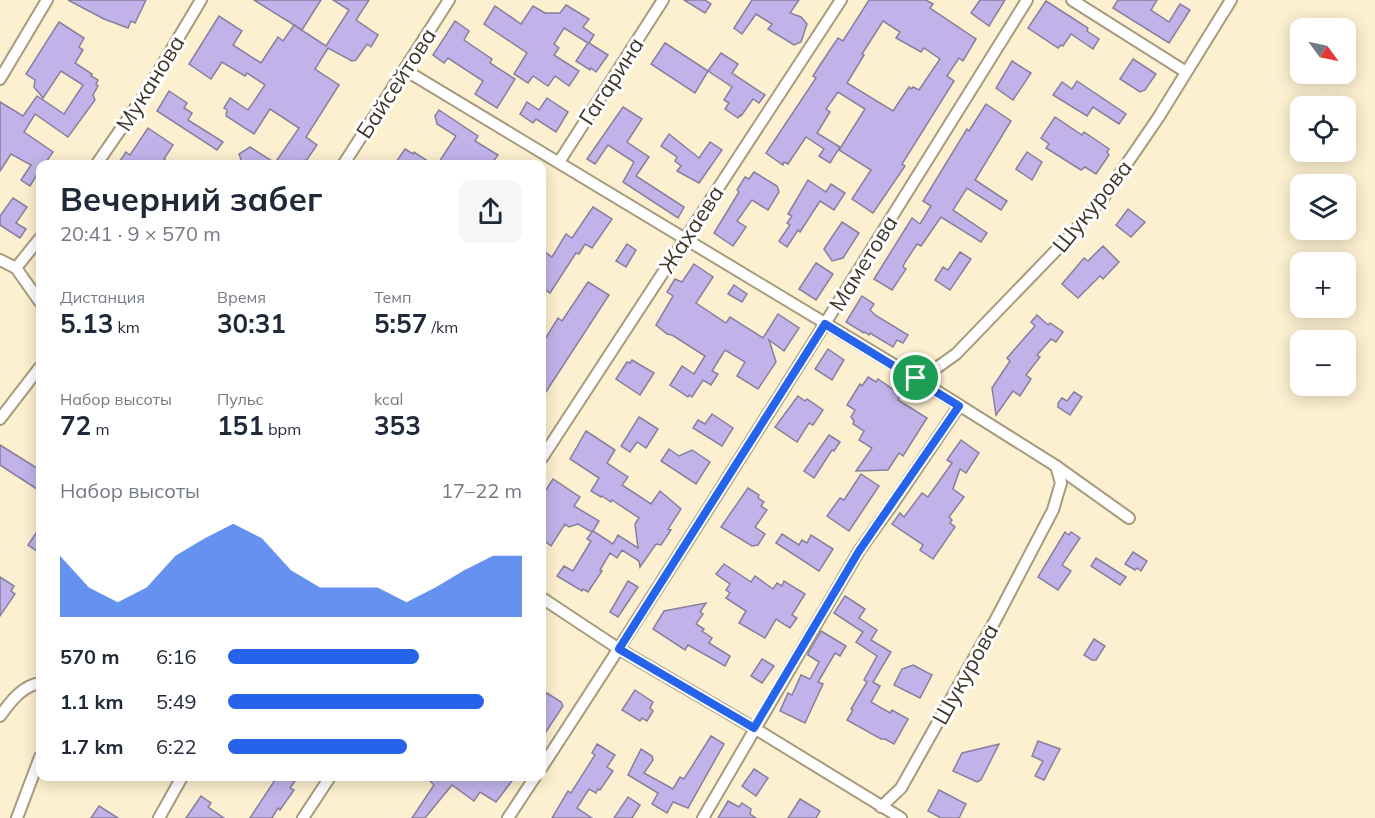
<!DOCTYPE html>
<html lang="ru">
<head>
<meta charset="utf-8">
<style>
	body { margin:0; font-family:Mulish,sans-serif; background:#f6f6f7; color:#1f2937; height:100vh; display:flex; flex-direction:column; font-size:22px; white-space:nowrap }
	* { box-sizing:border-box; margin:0 }
	p { font-size:20px; color:#747a83 }
	.icon { flex:none; width:33px; height:33px; fill:none; stroke:currentColor; stroke-width:2; stroke-linecap:round; stroke-linejoin:round }
	.map { position:relative; flex:1; overflow:hidden }
	.sheet { position:absolute; left:36px; top:160px; width:510px; height:621px; display:flex; flex-direction:column; background:#fff; border-radius:12px; box-shadow:0 3px 15px #0003 }
	.sheet>* { flex:none }
	.needle { width:39px; rotate:123deg }
	.buttons { position:absolute; left:1290px; top:18px; display:grid; gap:12px }
	.buttons a { display:grid; place-items:center; width:66px; height:66px; border-radius:12px; background:#fff; box-shadow:0 3px 15px #0003; font-size:30px }
	.pin { position:absolute; display:grid; place-items:center; width:51px; height:51px; color:#fff; margin:-26px; border:3px solid #fff; border-radius:50%; box-shadow:0 2px 6px #0007 }
	.round { display:grid; place-items:center; flex:none; width:63px; height:63px; border-radius:12px; background:#f6f6f7 }
	.summary { display:flex; align-items:center; justify-content:space-between; height:102px; padding:0 24px }
	h1 { font-size:33px; font-weight:700; line-height:45px }
	.stats { display:grid; grid-template-columns:repeat(3,1fr); gap:9px; height:102px; padding:6px 24px }
	.stats div { display:grid; align-content:center }
	.stats b { font-size:26px; font-weight:700 }
	.stats small { font-size:16px; font-weight:400 }
	.stats p { font-size:16px }
	.chart { height:168px; padding:12px 24px }
	.chart p { display:flex; justify-content:space-between }
	.chart svg { width:100%; height:108px; margin-top:6px; fill:#2563eb; opacity:.7 }
	ul { padding:0 24px; list-style:none; font-size:20px }
	li { display:grid; grid-template-columns:96px 72px 1fr; align-items:center; height:45px }
	li i { height:15px; border-radius:8px; background:#2563eb }
	.map>svg:first-child { display:block }
	.building { fill:#c1b3ea; stroke:#877f9c; stroke-width:1.5; fill-rule:evenodd }
	.lines { fill:none; stroke-linecap:round; stroke-linejoin:round }
	.street-casing { stroke:#a79b7d; stroke-width:14 }
	.street { stroke:#fff; stroke-width:10 }
	.route-casing { stroke:#fff; stroke-width:12 }
	.route { stroke:#2563eb; stroke-width:8 }
	.labels { text-anchor:middle; stroke-width:6; stroke-linejoin:round; paint-order:stroke }
	.street-label { font-size:22px; fill:#3c362a; stroke:#fff }
</style>
</head>
<body>
<div class="map">
<svg width="1375" height="818" viewBox="0 0 1375 818">
	<rect width="100%" height="100%" fill="#fdf0d0"/>
	<g class="building">
		<path d="M68,0H146L135,23L131,21L128,28L104,19Z"/>
		<path d="M254,0H321L302,30Z"/>
		<path d="M333,0H369L356,20L378,35L371,47L367,44L356,60L352,61L328,48L315,69L339,85L306,137L317,145L306,161L304,160L301,165H243L239,154L250,147L275,163L299,128L270,109L254,134L226,116L227,110L224,108L230,98L248,110L265,85L247,73L245,76L222,62L211,79L189,64L219,16L242,31L233,45L261,63L278,37L283,41L294,25L326,46L349,10Z"/>
		<path d="M684,0H705L711,4L705,13Z"/>
		<path d="M752,0H799L790,13L801,17L807,24L801,42L794,45L768,29L772,24L756,14L742,34L734,28Z"/>
		<path d="M869,0H926L933,4L930,8L976,39L963,61L959,58L947,76L954,81L902,164L905,166L873,213L852,199L871,170L839,150L865,109L838,92L826,109L830,112L817,133L840,147L830,163L819,156L824,149L806,137L788,164L784,162L783,165L766,153L816,78L813,76L820,65L838,38L843,41ZM883,21L900,32L896,38L921,52L924,48L940,59L919,90L913,87L911,89L909,87L893,111L847,83L864,55L862,54Z"/>
		<path d="M980,0H1005L989,26L971,13Z"/>
		<path d="M1118,0H1157L1151,10L1169,22L1180,4L1190,10L1169,43L1113,8Z"/>
		<path d="M1046,1L1088,28L1087,31L1099,39L1093,49L1071,34L1063,46L1061,45L1058,48L1028,28Z"/>
		<path d="M566,5L589,19L583,27L594,35L589,43L608,55L596,72L591,68L590,70L576,61L588,43L564,28L554,44L559,48L554,55L579,71L569,86L555,76L548,86L533,76L528,83L514,74L527,53L484,24L495,6L521,24L533,6L545,13H560Z"/>
		<path d="M455,21L469,31L464,40L492,59L490,63L515,79L497,108L475,94L483,81L448,58L444,63L433,55Z"/>
		<path d="M59,22L84,38L79,47L83,50L75,63L92,74L91,76L98,80L96,84L98,86L93,95L95,100L68,137L35,114L24,132L53,152L44,165H40V170L30,186L21,180L31,165L11,154L0,171V102L23,116L37,96L64,114L83,85L61,71L43,98L34,87L35,80L26,74Z"/>
		<path d="M665,43L708,71L721,53L738,64L732,73L765,95L759,103L753,99L741,116L740,115L738,118L725,109L729,103L724,100L732,87L708,71L695,93L651,64Z"/>
		<path d="M1133,59L1156,74L1145,90L1140,92L1120,79Z"/>
		<path d="M1012,61L1031,73L1013,100L996,88Z"/>
		<path d="M1077,81L1126,114L1119,124L1093,107L1087,116L1053,95L1062,82L1072,89Z"/>
		<path d="M169,91L187,103L184,108L192,113L188,120L223,142L217,150L157,111Z"/>
		<path d="M547,98L568,112L556,132L536,119L533,123L520,114L527,102L539,110Z"/>
		<path d="M986,104L1011,121L975,180L1007,201L1001,210L967,188L953,210L987,233L981,242L941,217L921,246L917,244L904,264L903,267L906,269L892,290L874,279L912,218L920,224L931,206L923,201L967,129L969,131Z"/>
		<path d="M623,107L642,119L627,142L649,157L636,176L684,207L678,218L623,182L634,162L608,145L595,164L587,159Z"/>
		<path d="M439,110L478,136L475,141L498,155L491,165H437L456,136L437,124L435,116Z"/>
		<path d="M1055,117L1082,135L1084,132L1109,149L1107,152L1109,155L1096,174L1085,167L1081,170L1046,148L1049,144L1041,138Z"/>
		<path d="M148,128L173,145L164,159L173,165H117L126,152L130,155Z"/>
		<path d="M669,134L699,158L710,142L722,150L699,183L677,171L681,166L675,161L677,157L661,146Z"/>
		<path d="M405,149L413,154L414,152L434,165H394Z"/>
		<path d="M1027,152L1042,162L1032,180L1016,169Z"/>
		<path d="M754,172L777,186L779,192L768,210L752,200L737,221L746,227L733,246L714,233L739,192L737,190L745,177L749,179Z"/>
		<path d="M808,180L826,192L831,184L845,193L834,210L820,201L800,232L798,230L787,247L779,241L790,225L787,223L792,216L788,214Z"/>
		<path d="M13,198L27,207L16,223L26,229L20,238L0,225V216Z"/>
		<path d="M593,207L612,219L592,248L585,244L579,254L576,253L550,293L542,288V250L552,257L566,234L572,238Z"/>
		<path d="M1128,209L1145,222L1131,237L1116,225Z"/>
		<path d="M842,222L859,233L843,258L832,261L824,249Z"/>
		<path d="M627,244L636,250L626,267L616,261Z"/>
		<path d="M1103,246L1119,262L1103,279L1100,276L1078,298L1062,284L1084,258L1088,261Z"/>
		<path d="M960,252L971,259L950,290L935,280L943,267L948,270Z"/>
		<path d="M816,263L833,274L816,300L799,289Z"/>
		<path d="M694,264L713,277L696,303L726,323L730,317L763,338L778,314L799,328L784,351L769,340L776,362L758,389L737,376L745,362L725,350L712,371L718,374L711,385L703,380L692,397L689,395L688,397L670,385L682,366L694,374L705,356L672,335L667,334L656,325L673,296L667,292L675,279L682,282Z"/>
		<path d="M588,282L609,295L542,398V344L558,318L562,321Z"/>
		<path d="M734,285L747,294L742,302L728,294Z"/>
		<path d="M862,296L874,304L870,310L875,315L908,335L903,343L897,340L893,347L870,333L869,335L865,332L864,333L846,322Z"/>
		<path d="M1037,315L1048,325L1050,323L1063,332L1056,342L1051,339L1037,355L1040,357L1026,375L1031,379L1020,396L1013,391L996,415L992,388L1010,361L1007,358L1035,326L1031,322Z"/>
		<path d="M828,349L844,360L832,380L815,369Z"/>
		<path d="M632,360L654,373L640,395L616,379L627,362L630,363Z"/>
		<path d="M868,377L876,382L878,379L901,395L898,400L927,418L903,456L899,453L888,470L856,471L872,448L859,440L864,431L853,424L854,421L851,417L855,410L847,405L860,384L862,386Z"/>
		<path d="M1074,392L1082,397L1070,415L1058,407V403L1062,398L1067,401Z"/>
		<path d="M798,396L805,401L807,399L823,410L813,425L809,423L797,442L775,427Z"/>
		<path d="M712,414L733,428L722,446L693,428L698,420L705,424Z"/>
		<path d="M639,417L658,429L646,448L637,442L630,452L621,446Z"/>
		<path d="M586,431L615,450L607,463L628,477L622,485L651,504L660,491L681,509L668,529L671,530L661,545L656,544L640,567L639,561L622,550L617,558L610,553L600,570L602,571L588,592L583,589L582,591L557,576L564,566L573,571L591,541L587,539L592,532L578,524L569,527L565,524L551,546L542,539V496L553,479L580,497L574,506L599,521L593,531L613,544L618,535L638,548L635,524L639,518L612,500L611,502L602,496L601,497L591,491L599,478L570,459Z"/>
		<path d="M829,435L840,442L834,451L832,450L814,478L804,471Z"/>
		<path d="M961,440L979,453L966,473L960,469L953,489L964,497L949,517L952,520L950,523L955,527L933,559L920,550L923,545L892,524L900,513L904,517L922,493L928,497L952,463L947,460Z"/>
		<path d="M0,445L40,470V491L0,465Z"/>
		<path d="M669,449L679,456L692,450L710,462L696,484L661,461Z"/>
		<path d="M861,474L879,486L849,531L827,516L840,498L844,500Z"/>
		<path d="M748,488L759,495L758,498L764,502L761,506L767,510L755,527L765,534L758,545L752,546L721,527Z"/>
		<path d="M40,527V553L28,545Z"/>
		<path d="M1065,532L1069,535L1071,532L1080,538L1062,565L1071,571L1058,590L1038,577Z"/>
		<path d="M782,534L799,545L802,540L807,543L811,535L833,549L819,571L776,543Z"/>
		<path d="M1133,552L1147,561L1141,571L1137,568L1135,570L1125,564Z"/>
		<path d="M1096,558L1126,577L1120,585L1091,566Z"/>
		<path d="M724,564L751,582L755,576L773,589L777,583L782,586L784,581L805,594L792,615L797,618L790,628L776,619L765,638L739,623L746,611L726,598L730,593L726,590L730,584L716,574Z"/>
		<path d="M0,577L14,586L11,591L15,594L0,616Z"/>
		<path d="M628,581L638,587L618,617L610,612Z"/>
		<path d="M845,596L865,609L859,618L877,630L871,640L891,652L873,682L880,686L871,702L890,713L892,710L908,719L894,744L885,739H881L847,720L853,710L851,709L867,682L864,680L877,656L856,642L863,632L834,613Z"/>
		<path d="M706,603L700,612L703,614L696,624L704,629L702,631L712,638L709,643L730,656L725,666L688,645L685,650L653,629L664,611Z"/>
		<path d="M821,631L846,646L840,656L835,653L818,682L823,684L805,723L780,711L788,693L792,695L801,675L810,679L819,662L808,655V653Z"/>
		<path d="M1094,639L1105,646L1096,660H1092L1084,655Z"/>
		<path d="M762,659L774,666L762,683L751,676Z"/>
		<path d="M913,665L932,675L920,698L894,685L902,669Z"/>
		<path d="M635,690L653,702L650,708L653,711L647,721L642,718L640,721L622,710Z"/>
		<path d="M547,693L561,702L563,706L542,738V700Z"/>
		<path d="M711,736L724,744L688,808L673,802L667,813L652,804L658,793L628,775L641,749L652,756L653,760L644,773L673,789L680,777L684,779Z"/>
		<path d="M1038,741L1060,749L1044,780L1035,776L1043,761L1032,756Z"/>
		<path d="M597,744L615,755L607,767L613,771L600,790L598,789L596,793L589,789L577,808L592,818H552L568,791L571,793L595,755L592,753Z"/>
		<path d="M999,744L981,780L977,782L953,771L962,753Z"/>
		<path d="M754,769L768,778L756,796L742,786Z"/>
		<path d="M277,777H298L290,788L294,790L280,810L278,808L272,818H250Z"/>
		<path d="M426,777H515L496,802L480,792L474,801L452,785L425,818H412L434,785Z"/>
		<path d="M939,790L966,804L959,818H941L928,811Z"/>
		<path d="M201,796L211,803L208,807L224,818H186Z"/>
		<path d="M628,797L640,805L632,818H614Z"/>
		<path d="M800,799L820,811L816,818H788Z"/>
		<path d="M728,801L739,807L742,803L751,809L750,814L756,818H718Z"/>
		<path d="M99,806L118,818H91Z"/>
	</g>
	<g class="lines">
		<g class="street-casing">
			<g id="street">
				<path d="M1072,0L1186,72"/>
				<path d="M405,70L916,378L1056,466L1129,518"/>
				<path d="M0,79L47,0"/>
				<path d="M559,162L663,0"/>
				<path d="M96,165L145,94L201,0"/>
				<path d="M343,165L449,0"/>
				<path d="M0,260L16,268L40,302"/>
				<path d="M16,268L40,238"/>
				<path d="M916,378L935,369L956,354L1068,238L1104,197L1158,118L1231,0"/>
				<path d="M0,419L40,367"/>
				<path d="M542,458L841,0"/>
				<path d="M542,598L619,649L754,728L901,818"/>
				<path d="M0,716C11,701 22,686 40,683"/>
				<path d="M542,767C707,514 867,257 1027,0"/>
				<path d="M881,807L901,788L996,619L1053,510L1061,483L1056,466"/>
				<path d="M17,818L40,757"/>
				<path d="M159,818L182,777"/>
				<path d="M303,818L330,777"/>
				<path d="M508,818L535,777"/>
				<path d="M703,818L859,551L892,505L959,406"/>
			</g>
		</g>
		<use href="#street" class="street"/>
	</g>
	<g class="lines">
		<g class="route-casing">
			<path id="route" d="M825,324L959,406L859,551L754,728L619,649Z"/>
		</g>
		<use href="#route" class="route"/>
	</g>
	<g class="labels">
		<g class="street-label">
			<text transform="translate(611 81) rotate(-57)" y="8">Гагарина</text>
			<text transform="translate(150 83) rotate(-58)" y="8">Муканова</text>
			<text transform="translate(396 83) rotate(-57)" y="8">Байсейтова</text>
			<text transform="translate(1092 206) rotate(-51)" y="8">Шукурова</text>
			<text transform="translate(691 229) rotate(-57)" y="8">Жахаева</text>
			<text transform="translate(863 263) rotate(-58)" y="8">Маметова</text>
			<text transform="translate(965 674) rotate(-61)" y="8">Шукурова</text>
		</g>
	</g>
</svg>
<div class="buttons">
<a><svg class="needle" viewBox="-14 -14 28 28"><path d="M0-13l5 13h-10z" fill="#e53935"/><path d="M0 13l5-13h-10z" fill="#747a83"/></svg></a>
<a><svg class="icon" aria-label="locate" viewBox="0 0 24 24"><circle cx="12" cy="12" r="6"/><path d="M12 2v4M12 18v4M2 12h4M18 12h4"/></svg></a>
<a><svg class="icon" aria-label="layers" viewBox="0 0 24 24"><path d="M12 4l9 5-9 5-9-5zM3 14l9 5 9-5"/></svg></a>
<a>+</a>
<a>−</a>
</div>
<div class="pin" style="left:916px;top:378px;background:#1e9e55"><svg class="icon" aria-label="arrive" viewBox="0 0 24 24"><path d="M6 21V4h12l-3 4 3 4H6"/></svg></div>
<section class="sheet">
<div class="summary"><div><h1>Вечерний забег</h1><p>20:41 · 9 × 570 m</p></div><a class="round"><svg class="icon" aria-label="share" viewBox="0 0 24 24"><path d="M12 15V3M7 8l5-5 5 5M5 13v7h14v-7"/></svg></a></div>
<div class="stats">
<div><p>Дистанция</p><b>5.13<small> km</small></b></div>
<div><p>Время</p><b>30:31</b></div>
<div><p>Темп</p><b>5:57<small> /km</small></b></div>
</div>
<div class="stats">
<div><p>Набор высоты</p><b>72<small> m</small></b></div>
<div><p>Пульс</p><b>151<small> bpm</small></b></div>
<div><p>kcal</p><b>353</b></div>
</div>
<div class="chart"><p><span>Набор высоты</span>17–22 m</p>
<svg viewBox="0 0 160 44" preserveAspectRatio="none"><path d="M0 44V19L10 32L20 38L30 32L40 19L50 12L60 6L70 12L80 25L90 32L100 32L110 32L120 38L130 32L140 25L150 19L160 19V44z"/></svg>
</div>
<ul>
<li><b>570 m</b>6:16<i style="width:65%"></i></li>
<li><b>1.1 km</b>5:49<i style="width:87%"></i></li>
<li><b>1.7 km</b>6:22<i style="width:61%"></i></li>
</ul>
</section>
</div>
</body>
</html>
